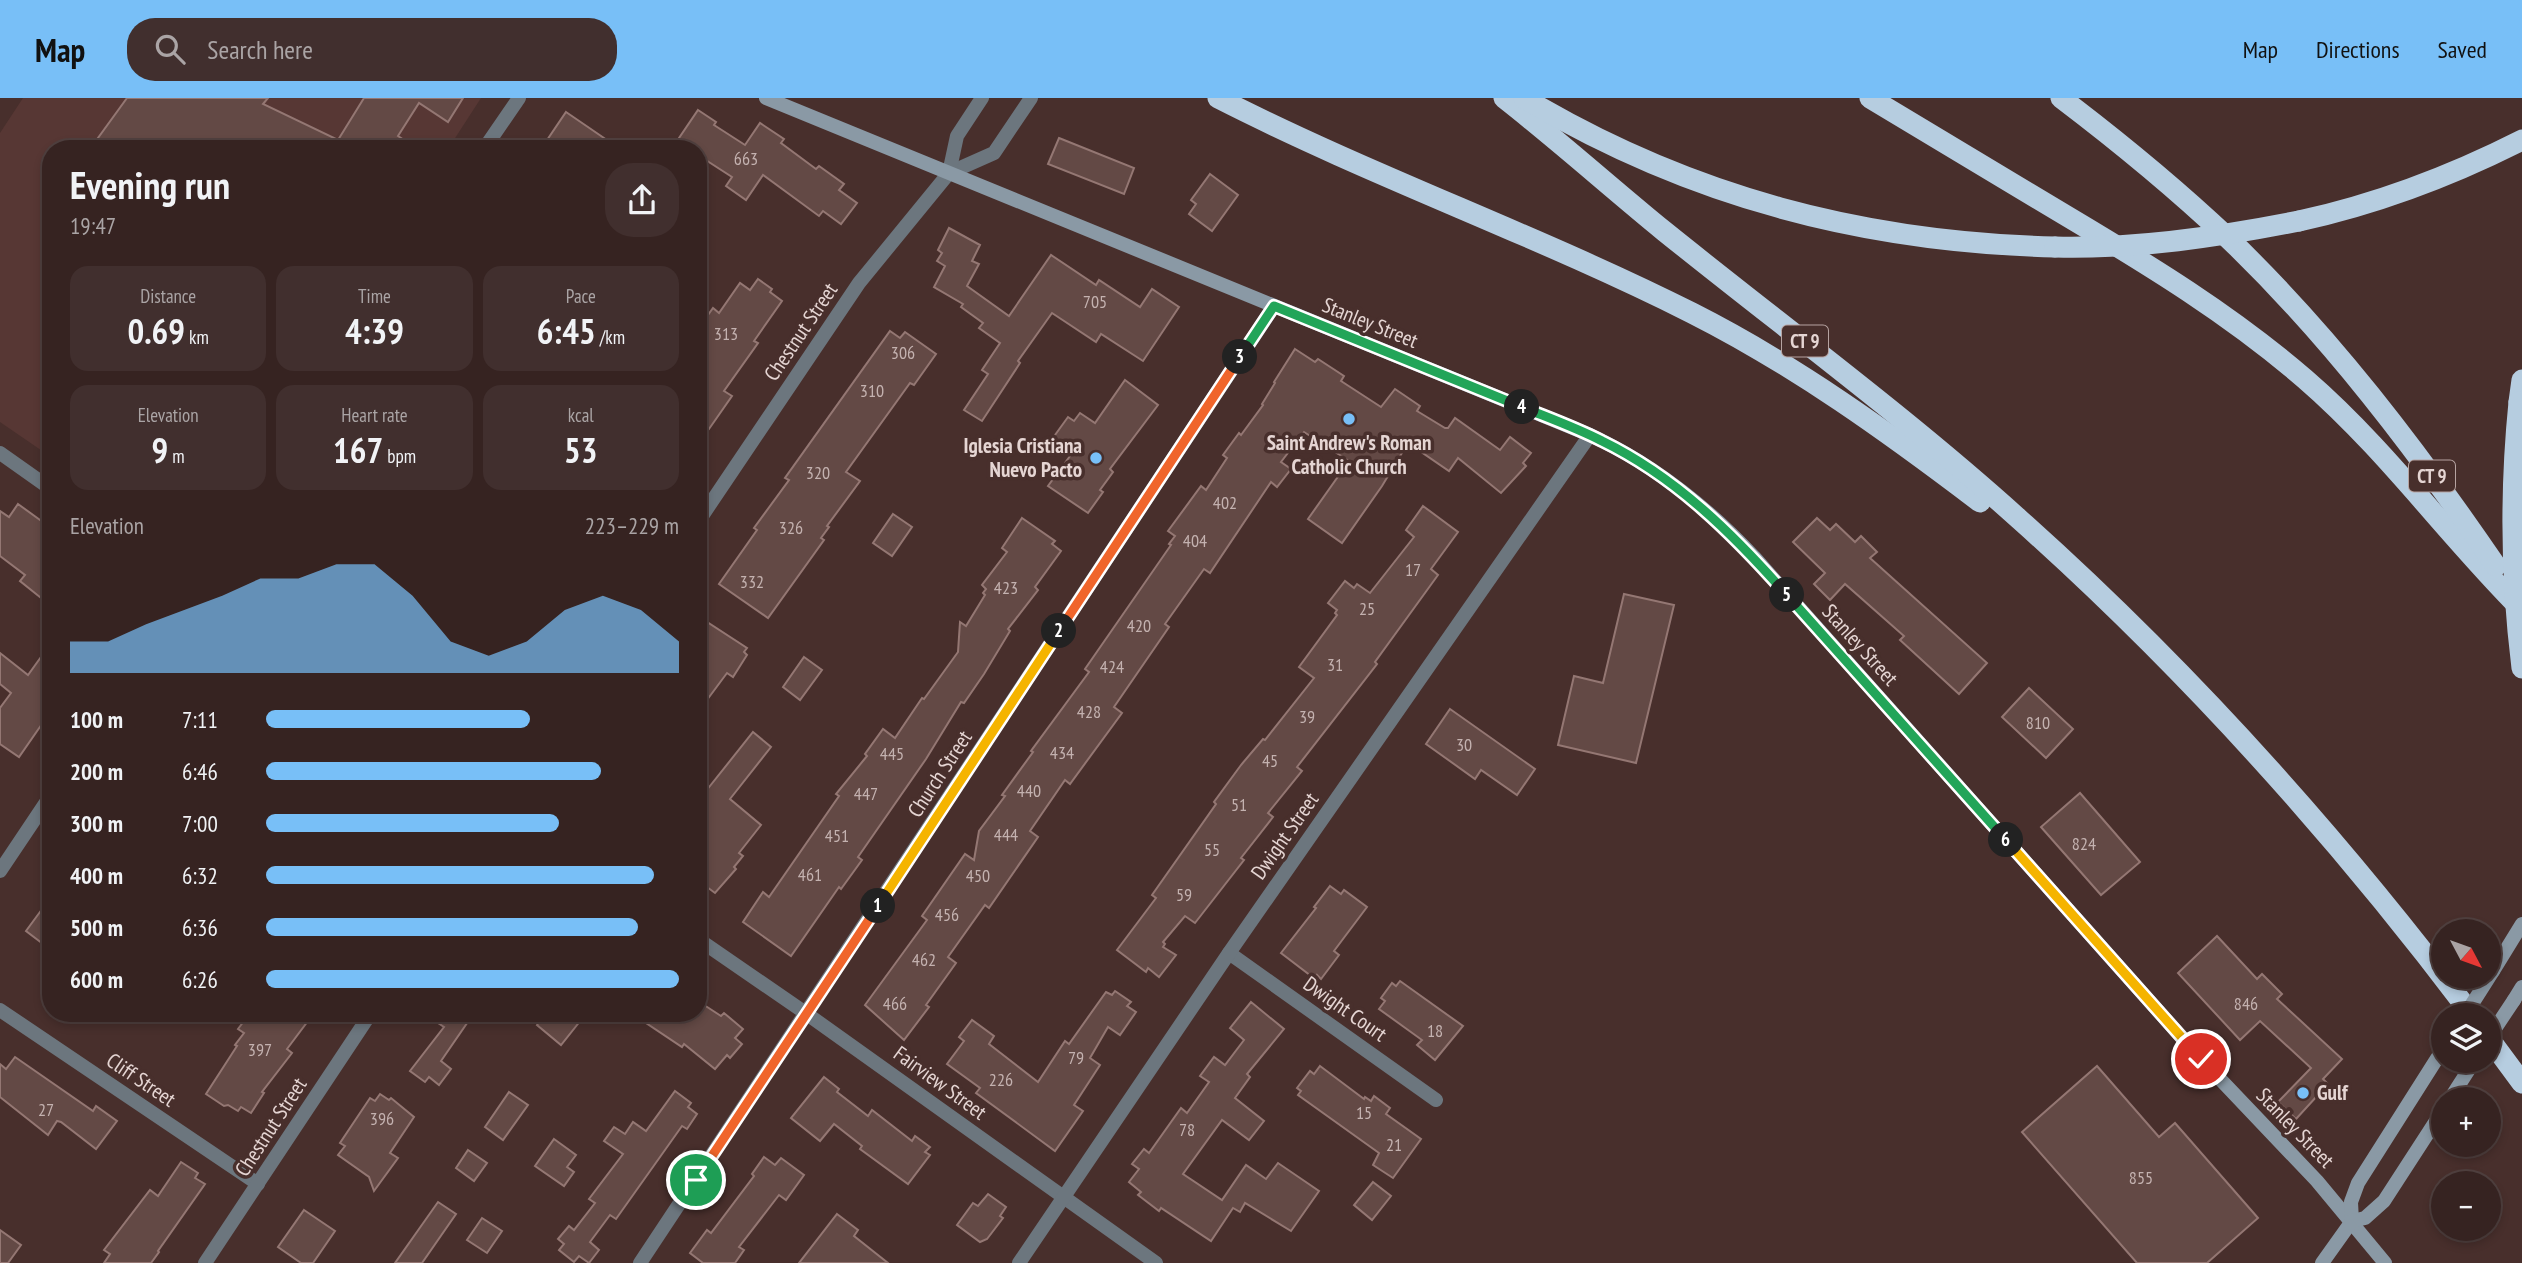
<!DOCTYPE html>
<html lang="en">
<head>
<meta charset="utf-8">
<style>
	body { margin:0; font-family:"PT Sans Narrow",sans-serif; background:#412f2e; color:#f1f3f6; height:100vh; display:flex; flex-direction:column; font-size:26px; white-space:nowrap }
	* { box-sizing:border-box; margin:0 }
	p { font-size:23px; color:#aaa4a5 }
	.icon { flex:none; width:38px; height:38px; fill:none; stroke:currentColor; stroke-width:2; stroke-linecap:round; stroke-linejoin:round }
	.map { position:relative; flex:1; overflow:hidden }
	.drawer { position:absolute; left:42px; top:42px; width:665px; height:882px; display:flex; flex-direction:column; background:#362321; border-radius:28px; box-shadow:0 4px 10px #0003,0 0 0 2px #50403f }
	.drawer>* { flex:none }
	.needle { width:46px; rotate:131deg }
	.tools { position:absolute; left:2431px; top:821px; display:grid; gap:14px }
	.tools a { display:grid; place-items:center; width:70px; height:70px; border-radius:50%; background:#362321; box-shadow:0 4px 10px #0003,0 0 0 2px #50403f; font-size:35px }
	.pin { position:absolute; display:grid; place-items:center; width:60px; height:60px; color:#fff; margin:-30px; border:4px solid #fff; border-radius:50%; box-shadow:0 2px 7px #0007 }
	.km { position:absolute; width:35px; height:35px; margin:-18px; border-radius:50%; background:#222; color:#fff; font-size:19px; line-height:35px; text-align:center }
	.round { display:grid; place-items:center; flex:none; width:74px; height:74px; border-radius:28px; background:#412f2e }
	.summary { display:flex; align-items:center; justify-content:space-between; height:119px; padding:0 28px }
	h1 { font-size:38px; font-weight:700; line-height:52px }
	.figures { display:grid; grid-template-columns:repeat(3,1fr); gap:10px; height:119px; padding:7px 28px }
	.figures div { display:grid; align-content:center; border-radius:18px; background:#412f2e; text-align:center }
	.figures b { font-size:35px; font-weight:700 }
	.figures small { font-size:19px; font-weight:400 }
	.figures p { font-size:19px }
	.chart { height:196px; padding:14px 28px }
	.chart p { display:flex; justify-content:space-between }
	.chart svg { width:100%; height:126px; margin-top:7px; fill:#78bff7; opacity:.7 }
	ul { padding:0 28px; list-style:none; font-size:23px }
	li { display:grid; grid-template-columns:112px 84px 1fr; align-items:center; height:52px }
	li i { height:18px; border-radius:9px; background:#78bff7 }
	header { display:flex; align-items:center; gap:42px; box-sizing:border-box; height:98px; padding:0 35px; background:#78bff7; color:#111 }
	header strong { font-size:33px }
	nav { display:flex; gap:38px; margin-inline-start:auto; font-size:24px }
	.search { width:490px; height:63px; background:#412f2e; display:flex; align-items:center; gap:18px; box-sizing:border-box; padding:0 24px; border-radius:28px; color:#aaa4a5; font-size:26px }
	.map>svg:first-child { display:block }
	.built { fill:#573734 }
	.building { fill:#634945; stroke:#947773; stroke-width:2 }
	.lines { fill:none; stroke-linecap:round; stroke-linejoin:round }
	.minor { stroke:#6c767e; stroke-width:14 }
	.tertiary { stroke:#6c767e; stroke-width:14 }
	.secondary { stroke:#8a99a5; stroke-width:14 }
	.motorway { stroke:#b6cde0; stroke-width:21 }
	.secondary-bridge { stroke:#8a99a5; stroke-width:14 }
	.motorway-bridge { stroke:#b6cde0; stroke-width:21 }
	.split-1-casing { stroke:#fff; stroke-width:14 }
	.split-2-casing { stroke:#fff; stroke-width:14 }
	.split-3-casing { stroke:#fff; stroke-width:14 }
	.split-4-casing { stroke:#fff; stroke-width:14 }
	.split-5-casing { stroke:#fff; stroke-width:14 }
	.split-6-casing { stroke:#fff; stroke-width:14 }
	.split-7-casing { stroke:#fff; stroke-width:14 }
	.split-1 { stroke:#f0652b; stroke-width:9 }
	.split-2 { stroke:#f5b400; stroke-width:9 }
	.split-3 { stroke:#f0652b; stroke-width:9 }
	.split-4 { stroke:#22a559; stroke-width:9 }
	.split-5 { stroke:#22a559; stroke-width:9 }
	.split-6 { stroke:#22a559; stroke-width:9 }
	.split-7 { stroke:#f5b400; stroke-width:9 }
	.poi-dot { fill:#78bff7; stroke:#482f2c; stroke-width:2.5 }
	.labels { text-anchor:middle; stroke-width:7; stroke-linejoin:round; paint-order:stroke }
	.number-label { font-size:18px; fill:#c4b2b0 }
	.shield { fill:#482f2c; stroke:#b6a3a1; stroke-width:2 }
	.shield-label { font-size:19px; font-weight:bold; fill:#e5d5d3 }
	.street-label { font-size:21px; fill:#e5d5d3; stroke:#482f2c }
	.poi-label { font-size:21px; font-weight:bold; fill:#e5d5d3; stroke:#482f2c }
</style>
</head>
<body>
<header>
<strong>Map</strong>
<div class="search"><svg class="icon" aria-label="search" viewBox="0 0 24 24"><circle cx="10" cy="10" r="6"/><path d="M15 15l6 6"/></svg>Search here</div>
<nav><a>Map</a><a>Directions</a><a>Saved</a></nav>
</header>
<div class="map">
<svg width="2522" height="1165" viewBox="0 0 2522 1165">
	<rect width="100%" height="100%" fill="#482f2c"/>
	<path class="built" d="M23,0H481L448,51H51V359L0,324V35Z"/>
	<g class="building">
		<path d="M127,0H268L263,6L338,42L364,0H463L448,24L419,5L398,38L418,51H90Z"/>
		<path d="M698,12L716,24L714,27L745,47L760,25L784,41L781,45L816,71L819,68L844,86L839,92L857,105L841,126L823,113L819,118L763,77L746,102L726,88L732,79L698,57V51H689L677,43Z"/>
		<path d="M566,14L620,51H541Z"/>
		<path d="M1059,40L1134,70L1124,96L1048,66Z"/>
		<path d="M1210,76L1238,97L1212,133L1189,116L1196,106L1191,102Z"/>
		<path d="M949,130L980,147L972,163L979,166L967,188L1009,218L1051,157L1096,187L1099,182L1140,209L1152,191L1179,209L1143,263L1101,236L1096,244L1052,215L1018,263L1020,265L982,323L964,312L988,276L982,272L1000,245L979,230L983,225L961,209L963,206L934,189L945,168L937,163L942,155L938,152Z"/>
		<path d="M758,181L772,191L770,194L782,203L754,243L758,245L724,293L732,298L709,331L698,324V231L713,210L719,215L740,185L750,192Z"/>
		<path d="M890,233L900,240L905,234L936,256L914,287L910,285L846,374L860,383L827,428L829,429L821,440L824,442L768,520L719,486L757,432L754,430L789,382L785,380Z"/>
		<path d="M1295,251L1315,264L1318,261L1344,278L1341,283L1381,309L1395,291L1420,308L1417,313L1445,330H1448L1455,320L1500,352L1510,339L1531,355L1523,365L1526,368L1501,395L1458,360L1449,373L1408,345L1382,388L1342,445L1308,421L1349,363L1304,334L1281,364L1291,371L1277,389L1271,384L1210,475L1204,471L1165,526L1169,529L1114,609L1122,615L1070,686L1065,682L1030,733L1038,739L989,810L985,807L948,859L956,865L926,907L929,909L904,942L865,907L927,822L922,818L965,756L974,762L979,733L1005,698L1002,697L1033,654L1031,653L1089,574L1085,571L1171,447L1169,446L1175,438L1168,433L1201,388L1206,392L1227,360L1223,357L1239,335L1241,337L1263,307L1262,306L1275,285L1274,284Z"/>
		<path d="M1125,282L1158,307L1110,371L1113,374L1100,392L1103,394L1088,415L1048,388L1070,358L1050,344L1068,319L1074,323L1080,315L1095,325Z"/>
		<path d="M18,406L51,430V508L20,483L25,477L0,458V413L9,419Z"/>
		<path d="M1423,408L1458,434L1431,471L1438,477L1375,564L1377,566L1297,669L1302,673L1268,715L1273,719L1241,760L1244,762L1195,825L1185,818L1163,844L1165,846L1163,849L1176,857L1159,879L1148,870L1146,874L1117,852L1156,800L1152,797L1216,706L1214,704L1241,667L1263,641L1265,642L1314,580L1299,569L1337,517L1335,515L1337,512L1328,505L1345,483L1354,490L1357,486L1370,495L1414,439L1406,432Z"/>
		<path d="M893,416L912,429L892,458L873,445Z"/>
		<path d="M1022,420L1055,443L1052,446L1061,453L1035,489L1038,492L1008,531L1010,533L984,576L964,605L961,604L926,661L858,759L862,762L841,791L839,789L791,858L743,824L763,794L769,799L839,698L836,696L867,658L865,656L883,631L895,640L922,600L924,601L958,554L960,524L966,528L985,497L983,495L986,491L982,487L1007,454L1002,450Z"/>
		<path d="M1817,420L1830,432L1836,426L1855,444L1861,438L1877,454L1870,460L1987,565L1959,596L1900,542L1904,538L1845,486L1830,502L1814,486L1825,475L1793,444Z"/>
		<path d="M1624,496L1674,507L1636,665L1558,647L1574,578L1603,585Z"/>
		<path d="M698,523L705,528L707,524L747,550L744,554L747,557L733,579L727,575L698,614Z"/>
		<path d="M51,545V613L19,659L0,646V610L11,595L0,586V555L28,577Z"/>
		<path d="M804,559L822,572L800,602L783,589Z"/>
		<path d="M2029,590L2073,631L2046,660L2002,619Z"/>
		<path d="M1450,611L1535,671L1517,697L1481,672L1475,681L1426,646Z"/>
		<path d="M753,634L771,649L730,701L761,727L739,755L743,758L734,769L736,771L715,795L699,783L704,776L698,772V703Z"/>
		<path d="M2080,695L2140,764L2101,797L2041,729Z"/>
		<path d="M1330,788L1341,796L1344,792L1367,809L1334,853L1339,857L1321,881L1317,877L1315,881L1281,855L1316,810L1314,809Z"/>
		<path d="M51,799V852L26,833Z"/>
		<path d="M2217,838L2257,881L2262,876L2282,896L2277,901L2342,961L2323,981L2328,986L2296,1021L2278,1004L2311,970L2260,923L2240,942L2178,875Z"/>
		<path d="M1400,883L1463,928L1435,962L1417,947L1422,942L1379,911L1385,903L1381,900L1392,885L1396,888Z"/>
		<path d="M1115,893L1131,904L1127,908L1136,914L1120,937L1108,929L1090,960L1100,967L1074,1007L1083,1013L1055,1053L976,995L980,990L947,966L964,943L959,939L972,922L994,938L989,946L1038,984L1065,943L1069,946L1106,894L1112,897Z"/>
		<path d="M698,903L721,918L724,915L743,931L735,940L742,946L730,960L727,957L715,971L684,946L682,949L631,915H698Z"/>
		<path d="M1251,904L1284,931L1247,976L1250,979L1235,1000L1264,1023L1249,1042L1222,1022L1183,1076L1222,1102L1246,1067L1266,1081L1278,1065L1319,1093L1291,1133L1245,1105L1240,1114L1233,1110L1211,1143L1161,1110L1159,1113L1138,1097L1141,1094L1129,1084L1139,1071L1132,1066L1144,1051L1149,1055L1181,1010L1187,1015L1209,984L1200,978L1214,959L1225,967L1244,942L1230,930Z"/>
		<path d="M250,915H314L287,951L292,955L262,994L264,995L251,1015L241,1009L238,1013L228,1007L224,1008L206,996L237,948L235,947L244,935L238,931Z"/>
		<path d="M423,915H474L441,963L451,971L439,987L429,979L425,984L410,973L444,929Z"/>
		<path d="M546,915H572L581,922L561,947L537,927Z"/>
		<path d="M15,959L93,1013L96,1008L117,1023L96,1051L61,1024L57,1023L48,1037L0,999V966L6,971Z"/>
		<path d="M1320,968L1364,1001L1365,999L1371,1003L1374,998L1390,1010L1386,1016L1421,1041L1393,1080L1373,1067L1379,1055L1298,997L1301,993L1297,990L1310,973L1314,976Z"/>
		<path d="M2097,968L2159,1039L2175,1025L2258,1120L2207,1165H2137L2022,1034Z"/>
		<path d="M824,979L839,991L837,994L868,1018L872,1012L912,1043L915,1038L930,1049L925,1054L930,1057L908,1086L860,1051L862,1048L834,1026L820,1043L791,1020Z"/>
		<path d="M675,993L691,1005L688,1009L697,1016L687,1031L682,1028L616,1121L610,1117L590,1144L599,1152L589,1165L579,1158L574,1164L559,1152L564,1146L558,1141L569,1128L574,1132L595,1105L589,1101L623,1056L604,1043L614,1029L625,1036L633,1024L646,1033Z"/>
		<path d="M509,994L528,1007L503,1042L485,1029Z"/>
		<path d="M380,996L389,1002L391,1000L414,1019L390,1055L398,1060L374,1093L369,1079L338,1057L345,1048L340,1045L370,1000L375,1003Z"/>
		<path d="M554,1041L576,1057L567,1069L574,1074L564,1088L535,1068Z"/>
		<path d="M468,1052L487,1065L474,1083L456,1070Z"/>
		<path d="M764,1059L775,1067L781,1060L804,1077L786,1102L779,1097L739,1149L744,1152L735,1165H703L690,1155L707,1132L711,1135L754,1078L752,1076Z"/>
		<path d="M181,1064L198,1075L195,1080L205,1086L158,1153L159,1154L151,1165H104L110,1156L104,1152L150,1092L158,1098Z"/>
		<path d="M1373,1084L1391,1098L1372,1122L1354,1107Z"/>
		<path d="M988,1096L1006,1109L1000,1118L1003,1120L987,1141L980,1144L957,1127L973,1105L978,1108Z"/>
		<path d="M438,1104L456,1116L422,1165H395Z"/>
		<path d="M304,1112L335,1133L313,1165H301L278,1149Z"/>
		<path d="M837,1116L858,1132L854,1138L888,1165H799Z"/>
		<path d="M482,1120L502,1133L487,1155L467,1142Z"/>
		<path d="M0,1132L21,1147L8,1165H0Z"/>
	</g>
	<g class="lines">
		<g class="minor">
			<path d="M484,51L519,0"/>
			<path d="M0,355L51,391"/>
			<path d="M0,773L51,697"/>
			<path d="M698,841L807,916L1156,1165"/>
			<path d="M1229,855L1436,1002"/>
			<path d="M0,912L258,1086"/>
			<path d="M640,1165L1274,208"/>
			<path d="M1019,1165L1229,855L1590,337"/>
		</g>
		<g class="tertiary">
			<path d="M949,75L994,55L1031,0"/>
			<path d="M698,424L859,185L949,75L957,38L982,0"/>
			<path d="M205,1165L371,915"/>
		</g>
		<g class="secondary">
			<path d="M766,0L1590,337C1653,366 1707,409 1754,459L2201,961L2317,1083L2385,1165"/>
			<path d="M2493,873L2522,826"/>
			<path d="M2514,902L2522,889"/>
			<path d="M2450,1001L2475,962"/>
			<path d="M2352,1123L2351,1104L2358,1085L2443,951"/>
			<path d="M2322,1165L2352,1123L2365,1120L2384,1103L2443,1012"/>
		</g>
		<g class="motorway">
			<path d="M1218,0C1373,79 1537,137 1692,215C1795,267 1889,335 1980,404"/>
			<path d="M1504,0C1559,43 1610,89 1664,133C1783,229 1906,319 2019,421C2187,571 2337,738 2472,917"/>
			<path d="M1524,0C1690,99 1863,144 2055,149"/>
			<path d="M1870,0C1935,39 2000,78 2065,117C2149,167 2231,217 2305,281C2386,351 2447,437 2522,512"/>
			<path d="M2061,0C2119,44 2175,90 2228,140C2330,238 2416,351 2496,468"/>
			<path d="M2299,123C2377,106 2451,78 2522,42"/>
			<path d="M2519,304L2522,282"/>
			<path d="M2488,939L2522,985"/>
		</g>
		<g class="secondary-bridge">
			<path d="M2465,917L2493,873"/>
			<path d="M2488,941L2514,902"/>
		</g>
		<g class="motorway-bridge">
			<path d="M2055,149C2137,151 2219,139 2299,123"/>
			<path d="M2519,304C2510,393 2511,482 2522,570"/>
		</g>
	</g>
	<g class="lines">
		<g class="split-1-casing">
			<path id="split-1" d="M696,1082L878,808"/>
		</g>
		<g class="split-2-casing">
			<path id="split-2" d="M878,808L1059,533"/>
		</g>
		<g class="split-3-casing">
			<path id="split-3" d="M1059,533L1240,259"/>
		</g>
		<g class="split-4-casing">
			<path id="split-4" d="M1240,259L1274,208L1522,309"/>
		</g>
		<g class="split-5-casing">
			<path id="split-5" d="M1522,309C1549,320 1577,330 1602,343C1676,379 1733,436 1787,497"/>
		</g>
		<g class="split-6-casing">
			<path id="split-6" d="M1787,497L2006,742"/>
		</g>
		<g class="split-7-casing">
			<path id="split-7" d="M2006,742L2201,961"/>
		</g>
		<use href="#split-1" class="split-1"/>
		<use href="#split-2" class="split-2"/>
		<use href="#split-3" class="split-3"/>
		<use href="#split-4" class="split-4"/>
		<use href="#split-5" class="split-5"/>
		<use href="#split-6" class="split-6"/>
		<use href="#split-7" class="split-7"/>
	</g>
	<g class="poi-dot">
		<circle cx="1349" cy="321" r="7"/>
		<circle cx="1096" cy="360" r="7"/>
		<circle cx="2303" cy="995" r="7"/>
	</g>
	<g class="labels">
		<g class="number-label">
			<text x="746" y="67">663</text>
			<text x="1095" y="210">705</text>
			<text x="726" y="242">313</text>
			<text x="903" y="261">306</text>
			<text x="872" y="299">310</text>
			<text x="818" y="381">320</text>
			<text x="1225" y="411">402</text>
			<text x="791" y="436">326</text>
			<text x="1195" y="449">404</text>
			<text x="1413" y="478">17</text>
			<text x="752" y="490">332</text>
			<text x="1006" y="496">423</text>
			<text x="1367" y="517">25</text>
			<text x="1139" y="534">420</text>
			<text x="1335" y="573">31</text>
			<text x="1112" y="575">424</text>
			<text x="1089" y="620">428</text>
			<text x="1307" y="625">39</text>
			<text x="2038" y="631">810</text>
			<text x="1464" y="653">30</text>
			<text x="1062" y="661">434</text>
			<text x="892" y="662">445</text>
			<text x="1270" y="669">45</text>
			<text x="1029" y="699">440</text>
			<text x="866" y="702">447</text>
			<text x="1239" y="713">51</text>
			<text x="1006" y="743">444</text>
			<text x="837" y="744">451</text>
			<text x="2084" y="752">824</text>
			<text x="1212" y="758">55</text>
			<text x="810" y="783">461</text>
			<text x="978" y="784">450</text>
			<text x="1184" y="803">59</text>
			<text x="947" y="823">456</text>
			<text x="924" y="868">462</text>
			<text x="895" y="912">466</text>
			<text x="2246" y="912">846</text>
			<text x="1435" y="939">18</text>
			<text x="260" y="958">397</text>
			<text x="1076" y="966">79</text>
			<text x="1001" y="988">226</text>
			<text x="46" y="1018">27</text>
			<text x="1364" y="1021">15</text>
			<text x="382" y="1027">396</text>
			<text x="1187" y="1038">78</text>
			<text x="1394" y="1053">21</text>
			<text x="2141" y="1086">855</text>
		</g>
		<g class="shield">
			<rect x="1782" y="227.5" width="46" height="31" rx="5"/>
			<rect x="2409" y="362.5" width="46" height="31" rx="5"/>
		</g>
		<g class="shield-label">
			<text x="1805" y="250">CT 9</text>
			<text x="2432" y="385">CT 9</text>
		</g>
		<g class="street-label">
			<text transform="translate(1370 225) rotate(22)" y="7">Stanley Street</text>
			<text transform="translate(801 234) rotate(-56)" y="7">Chestnut Street</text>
			<text transform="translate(1860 547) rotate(48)" y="7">Stanley Street</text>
			<text transform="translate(940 676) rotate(-57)" y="7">Church Street</text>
			<text transform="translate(1285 738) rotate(-55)" y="7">Dwight Street</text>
			<text transform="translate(1345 911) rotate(35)" y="7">Dwight Court</text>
			<text transform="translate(141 982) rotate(34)" y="7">Cliff Street</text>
			<text transform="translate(940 985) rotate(36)" y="7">Fairview Street</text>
			<text transform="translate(271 1029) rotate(-57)" y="7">Chestnut Street</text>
			<text transform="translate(2295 1030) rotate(46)" y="7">Stanley Street</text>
		</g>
		<g class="poi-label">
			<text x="1349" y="352">Saint Andrew's Roman<tspan x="1349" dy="24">Catholic Church</tspan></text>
			<text x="1082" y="355" text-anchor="end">Iglesia Cristiana<tspan x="1082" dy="24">Nuevo Pacto</tspan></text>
			<text x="2317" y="1002" text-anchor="start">Gulf</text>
		</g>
	</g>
</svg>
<div class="tools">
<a><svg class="needle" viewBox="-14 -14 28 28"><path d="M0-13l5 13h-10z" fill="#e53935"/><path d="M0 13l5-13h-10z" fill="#aaa4a5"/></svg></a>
<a><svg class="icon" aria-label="layers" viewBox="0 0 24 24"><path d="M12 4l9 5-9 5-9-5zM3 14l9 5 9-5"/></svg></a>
<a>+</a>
<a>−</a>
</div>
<div class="pin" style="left:696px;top:1082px;background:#1e9e55"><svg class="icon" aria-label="arrive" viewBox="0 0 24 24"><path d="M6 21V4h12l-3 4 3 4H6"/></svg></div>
<div class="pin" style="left:2201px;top:961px;background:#d93025"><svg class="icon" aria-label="check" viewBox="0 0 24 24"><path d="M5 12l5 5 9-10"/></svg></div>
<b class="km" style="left:878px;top:808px">1</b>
<b class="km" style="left:1059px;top:533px">2</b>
<b class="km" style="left:1240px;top:259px">3</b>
<b class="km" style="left:1522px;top:309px">4</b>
<b class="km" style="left:1787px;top:497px">5</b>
<b class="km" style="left:2006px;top:742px">6</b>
<section class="drawer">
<div class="summary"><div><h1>Evening run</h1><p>19:47</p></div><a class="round"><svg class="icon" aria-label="share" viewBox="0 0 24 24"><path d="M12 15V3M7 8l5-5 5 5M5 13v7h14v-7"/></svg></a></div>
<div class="figures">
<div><p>Distance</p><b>0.69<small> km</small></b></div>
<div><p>Time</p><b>4:39</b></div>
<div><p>Pace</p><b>6:45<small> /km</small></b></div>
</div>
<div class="figures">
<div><p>Elevation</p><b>9<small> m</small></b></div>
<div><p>Heart rate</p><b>167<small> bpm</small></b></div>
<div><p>kcal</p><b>53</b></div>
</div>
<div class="chart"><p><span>Elevation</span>223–229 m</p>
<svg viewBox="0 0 160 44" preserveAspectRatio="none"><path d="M0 44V33L10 33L20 27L30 22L40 17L50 11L60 11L70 6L80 6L90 17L100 33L110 38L120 33L130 22L140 17L150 22L160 33V44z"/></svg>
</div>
<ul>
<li><b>100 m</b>7:11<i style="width:64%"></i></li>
<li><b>200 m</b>6:46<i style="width:81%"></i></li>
<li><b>300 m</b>7:00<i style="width:71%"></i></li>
<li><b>400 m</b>6:32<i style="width:94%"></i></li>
<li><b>500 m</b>6:36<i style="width:90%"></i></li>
<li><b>600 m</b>6:26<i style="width:100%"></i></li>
</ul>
</section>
</div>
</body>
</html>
